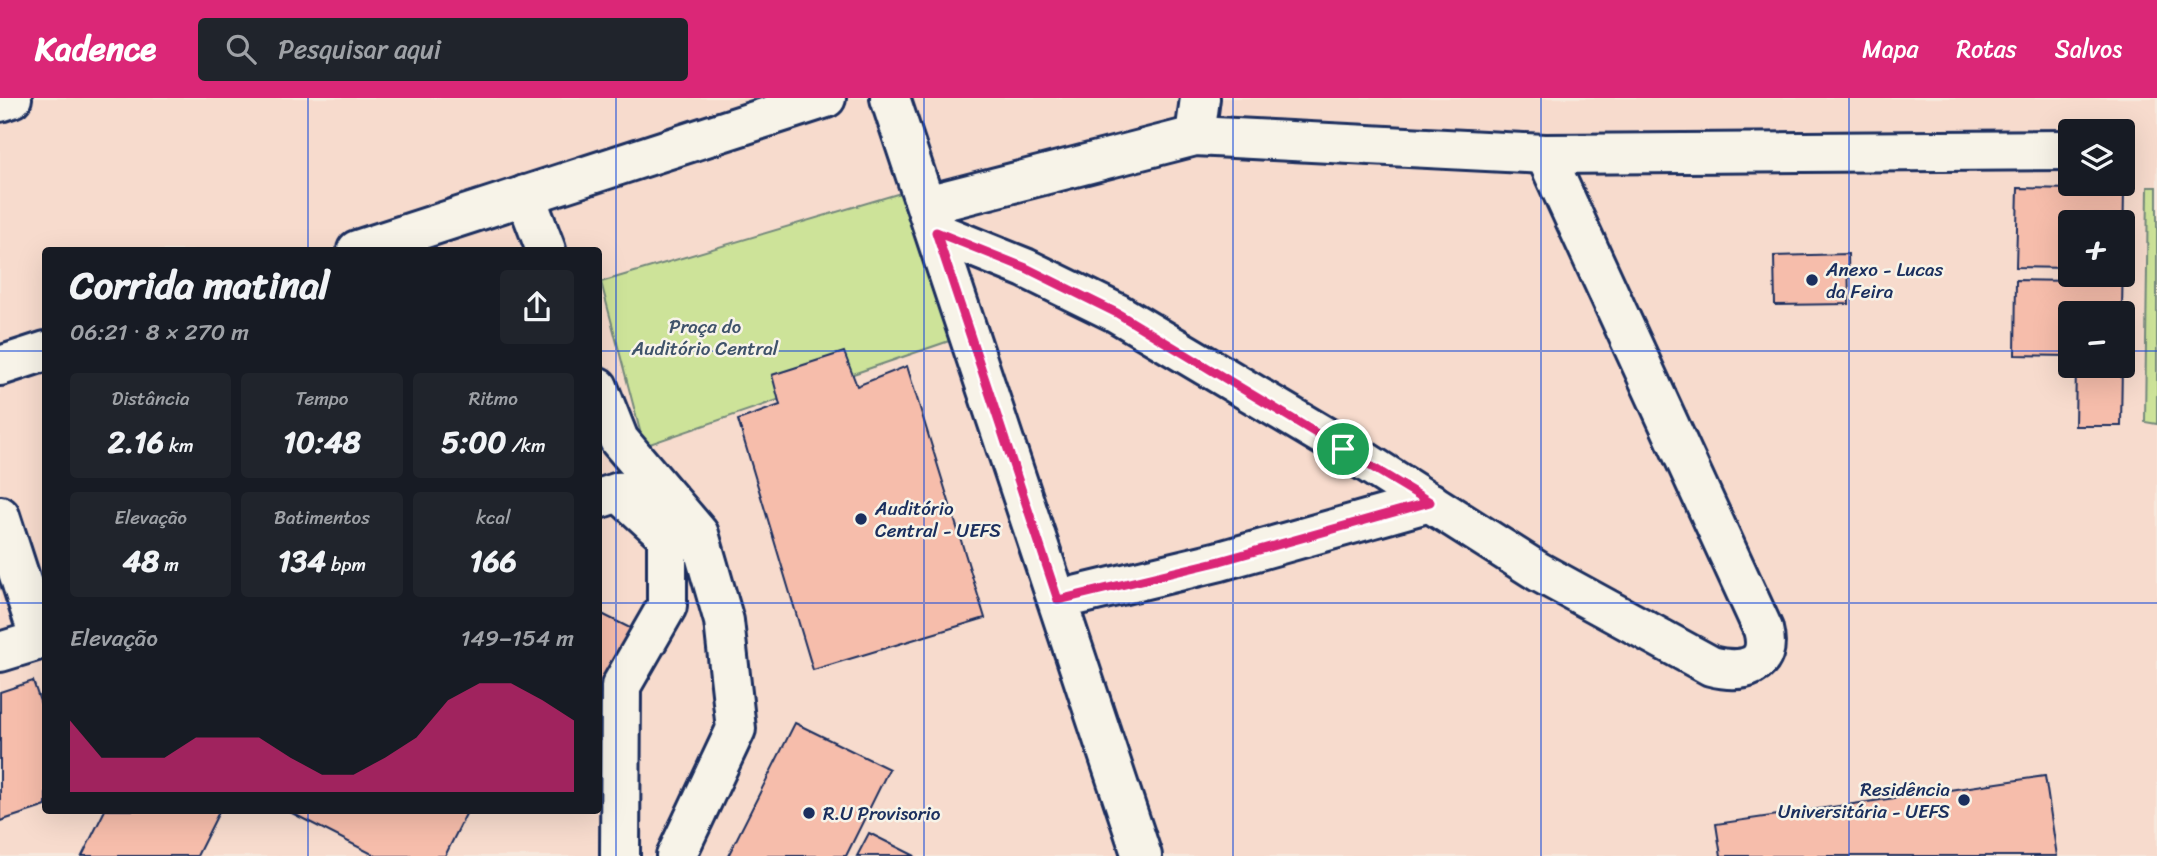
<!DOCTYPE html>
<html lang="pt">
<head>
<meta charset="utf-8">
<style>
	body { margin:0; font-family:Sriracha,sans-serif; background:#20242c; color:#f1f3f6; height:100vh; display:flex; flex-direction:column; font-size:26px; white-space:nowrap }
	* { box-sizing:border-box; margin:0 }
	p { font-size:23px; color:#9ea1a6 }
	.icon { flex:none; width:38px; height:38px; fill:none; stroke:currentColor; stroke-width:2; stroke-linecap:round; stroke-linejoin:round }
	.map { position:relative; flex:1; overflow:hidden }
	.sheet { position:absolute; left:42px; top:149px; width:560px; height:567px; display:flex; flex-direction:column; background:#171b24; border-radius:7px; box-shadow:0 7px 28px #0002 }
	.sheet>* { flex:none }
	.buttons { position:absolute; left:2058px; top:21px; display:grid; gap:14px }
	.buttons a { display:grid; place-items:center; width:77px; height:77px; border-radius:7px; background:#171b24; box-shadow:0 7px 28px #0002; font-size:35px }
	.pin { position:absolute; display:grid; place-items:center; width:60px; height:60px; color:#fff; margin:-30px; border:4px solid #fff; border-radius:50%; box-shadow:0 2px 7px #0007 }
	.round { display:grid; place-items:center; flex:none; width:74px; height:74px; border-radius:7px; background:#20242c }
	.summary { display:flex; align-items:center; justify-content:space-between; height:119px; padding:0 28px }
	h1 { font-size:38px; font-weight:800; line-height:52px }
	.figures { display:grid; grid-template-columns:repeat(3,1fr); gap:10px; height:119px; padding:7px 28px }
	.figures div { display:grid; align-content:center; border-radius:7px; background:#20242c; text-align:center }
	.figures b { font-size:30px; font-weight:800 }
	.figures small { font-size:19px; font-weight:400 }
	.figures p { font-size:19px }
	.chart { height:196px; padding:14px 28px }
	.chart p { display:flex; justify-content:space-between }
	.chart svg { width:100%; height:126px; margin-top:7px; fill:#db2777; opacity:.7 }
	header { display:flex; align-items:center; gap:42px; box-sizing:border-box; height:98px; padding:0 35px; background:#db2777; color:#fff }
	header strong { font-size:33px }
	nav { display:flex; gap:38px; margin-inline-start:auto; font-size:24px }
	.search { width:490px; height:63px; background:#20242c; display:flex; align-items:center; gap:18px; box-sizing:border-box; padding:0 24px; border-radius:7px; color:#9ea1a6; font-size:26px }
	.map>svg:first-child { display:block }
	.built { fill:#f7dbcd; fill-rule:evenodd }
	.green { fill:#cde399; stroke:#74897c; stroke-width:2 }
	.building { fill:#f6bdab; stroke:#1b2f5e; stroke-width:2 }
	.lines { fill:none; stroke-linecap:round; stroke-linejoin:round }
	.minor-casing { stroke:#1b2f5e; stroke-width:44 }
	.minor { stroke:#f7f3e8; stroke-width:38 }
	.route-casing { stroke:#fff; stroke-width:14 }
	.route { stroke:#db2777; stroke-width:9 }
	.grid { fill:none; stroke:#1d4ed8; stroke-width:2; stroke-opacity:0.55 }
	.poi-dot { fill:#1b2f5e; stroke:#f7f3e8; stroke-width:2.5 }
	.labels { text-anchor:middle; stroke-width:5; stroke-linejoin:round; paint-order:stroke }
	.poi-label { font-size:19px; fill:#1b2f5e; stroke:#f7f3e8; text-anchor:start }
	.park-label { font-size:19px; fill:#3f536a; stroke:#f7f3e8 }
</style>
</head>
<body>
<header>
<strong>Kadence</strong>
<div class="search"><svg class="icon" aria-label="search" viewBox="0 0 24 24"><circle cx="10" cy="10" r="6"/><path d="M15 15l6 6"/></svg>Pesquisar aqui</div>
<nav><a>Mapa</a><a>Rotas</a><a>Salvos</a></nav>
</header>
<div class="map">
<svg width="2157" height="758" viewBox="0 0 2157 758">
	<rect width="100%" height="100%" fill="#f7e8dc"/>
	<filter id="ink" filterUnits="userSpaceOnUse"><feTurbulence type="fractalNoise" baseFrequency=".0143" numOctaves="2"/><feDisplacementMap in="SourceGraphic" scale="14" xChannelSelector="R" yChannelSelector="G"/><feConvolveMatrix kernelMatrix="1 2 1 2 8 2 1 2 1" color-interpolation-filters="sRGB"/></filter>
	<g filter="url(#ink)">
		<path class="built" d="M0,0H2157V758H0ZM2070,33H2123V86H2070ZM2070,124H2123V177H2070ZM46,152H598V712H46ZM2070,215H2123V268H2070Z"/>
		<g class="green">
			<path d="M2148,89H2157V326L2145,324Z"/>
			<path d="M904,94L949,243L644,348L601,184Z"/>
		</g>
		<g class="building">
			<path d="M2018,90L2124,92L2122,215H2070V258L2015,257L2016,182L2074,183V177H2123V124H2070V170L2016,169Z"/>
			<path d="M1848,156L1849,206L1775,207L1774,158Z"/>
			<path d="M844,254L857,288L907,268L985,520L813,572L738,322L780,307L772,277Z"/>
			<path d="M2076,268H2122L2121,328H2075Z"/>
			<path d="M598,514L632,531L598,596Z"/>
			<path d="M33,583L46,621V708L0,723V594Z"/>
			<path d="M795,625L889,671L846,758H728Z"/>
			<path d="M2045,678L2057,758H1721L1716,726Z"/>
			<path d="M105,712H220L197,758H82Z"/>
			<path d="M286,712H468L445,758H376Z"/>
			<path d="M869,735L915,758H857Z"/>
		</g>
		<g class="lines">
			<g class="minor-casing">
				<g id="minor">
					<path d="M890,0L1142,758"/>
					<path d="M0,4L12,0"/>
					<path d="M1195,38L1200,0"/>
					<path d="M525,97L546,152"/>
					<path d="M927,107L1195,38L1545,56L2070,52"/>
					<path d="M936,134L1025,170L1117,215L1344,350L1539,474L1711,568C1742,576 1773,570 1763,531L1545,56"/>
					<path d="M357,152L826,0"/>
					<path d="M0,268L46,253"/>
					<path d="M598,289L619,342L699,436L724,523L736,631L676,758"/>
					<path d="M598,401L619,394L667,438V508L621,588L620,758"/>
					<path d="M0,418L40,542"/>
					<path d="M1058,502L1220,463L1430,404"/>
					<path d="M0,554L46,540"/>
				</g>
			</g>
			<use href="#minor" class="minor"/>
		</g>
	</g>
	<g class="lines" filter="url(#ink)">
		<g class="route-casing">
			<path id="route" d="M936,134L1026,170L1117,215L1430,404L1220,463L1058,502Z"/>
		</g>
		<use href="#route" class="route"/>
	</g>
	<path class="grid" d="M308,0V152M616,0V758M924,0V758M1233,0V758M1541,0V758M1849,0V758M0,253H46M598,253H2070M2123,253H2157M0,505H46M598,505H2157M308,712V758"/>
	<g class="poi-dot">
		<circle cx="1812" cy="182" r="7"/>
		<circle cx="861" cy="421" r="7"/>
		<circle cx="1964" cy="702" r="7"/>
		<circle cx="809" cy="715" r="7"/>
	</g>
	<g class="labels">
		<g class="poi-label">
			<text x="1826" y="178">Anexo - Lucas<tspan x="1826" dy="22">da Feira</tspan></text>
			<text x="875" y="417">Auditório<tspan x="875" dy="22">Central - UEFS</tspan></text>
			<text x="1950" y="698" text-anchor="end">Residência<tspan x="1950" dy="22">Universitária - UEFS</tspan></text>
			<text x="823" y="722">R.U Provisorio</text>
		</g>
		<g class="park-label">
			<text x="705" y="235">Praça do<tspan x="705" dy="22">Auditório Central</tspan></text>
		</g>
	</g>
</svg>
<div class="buttons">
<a><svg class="icon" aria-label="layers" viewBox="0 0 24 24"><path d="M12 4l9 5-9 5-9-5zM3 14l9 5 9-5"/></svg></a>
<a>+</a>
<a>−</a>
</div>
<div class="pin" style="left:1343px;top:351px;background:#1e9e55"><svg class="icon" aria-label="arrive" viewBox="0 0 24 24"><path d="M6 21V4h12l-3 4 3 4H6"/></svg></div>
<section class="sheet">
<div class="summary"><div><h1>Corrida matinal</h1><p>06:21 · 8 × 270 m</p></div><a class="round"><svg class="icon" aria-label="share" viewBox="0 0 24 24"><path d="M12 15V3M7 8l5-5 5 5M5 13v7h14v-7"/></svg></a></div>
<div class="figures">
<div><p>Distância</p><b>2.16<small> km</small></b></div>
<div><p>Tempo</p><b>10:48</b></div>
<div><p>Ritmo</p><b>5:00<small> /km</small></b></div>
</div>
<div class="figures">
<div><p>Elevação</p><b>48<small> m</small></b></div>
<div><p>Batimentos</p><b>134<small> bpm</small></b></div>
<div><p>kcal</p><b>166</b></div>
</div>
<div class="chart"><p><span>Elevação</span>149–154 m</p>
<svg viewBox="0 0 160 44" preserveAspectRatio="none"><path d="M0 44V19L10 32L20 32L30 32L40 25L50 25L60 25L70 32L80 38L90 38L100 32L110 25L120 12L130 6L140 6L150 12L160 19V44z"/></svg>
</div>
</section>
</div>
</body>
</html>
